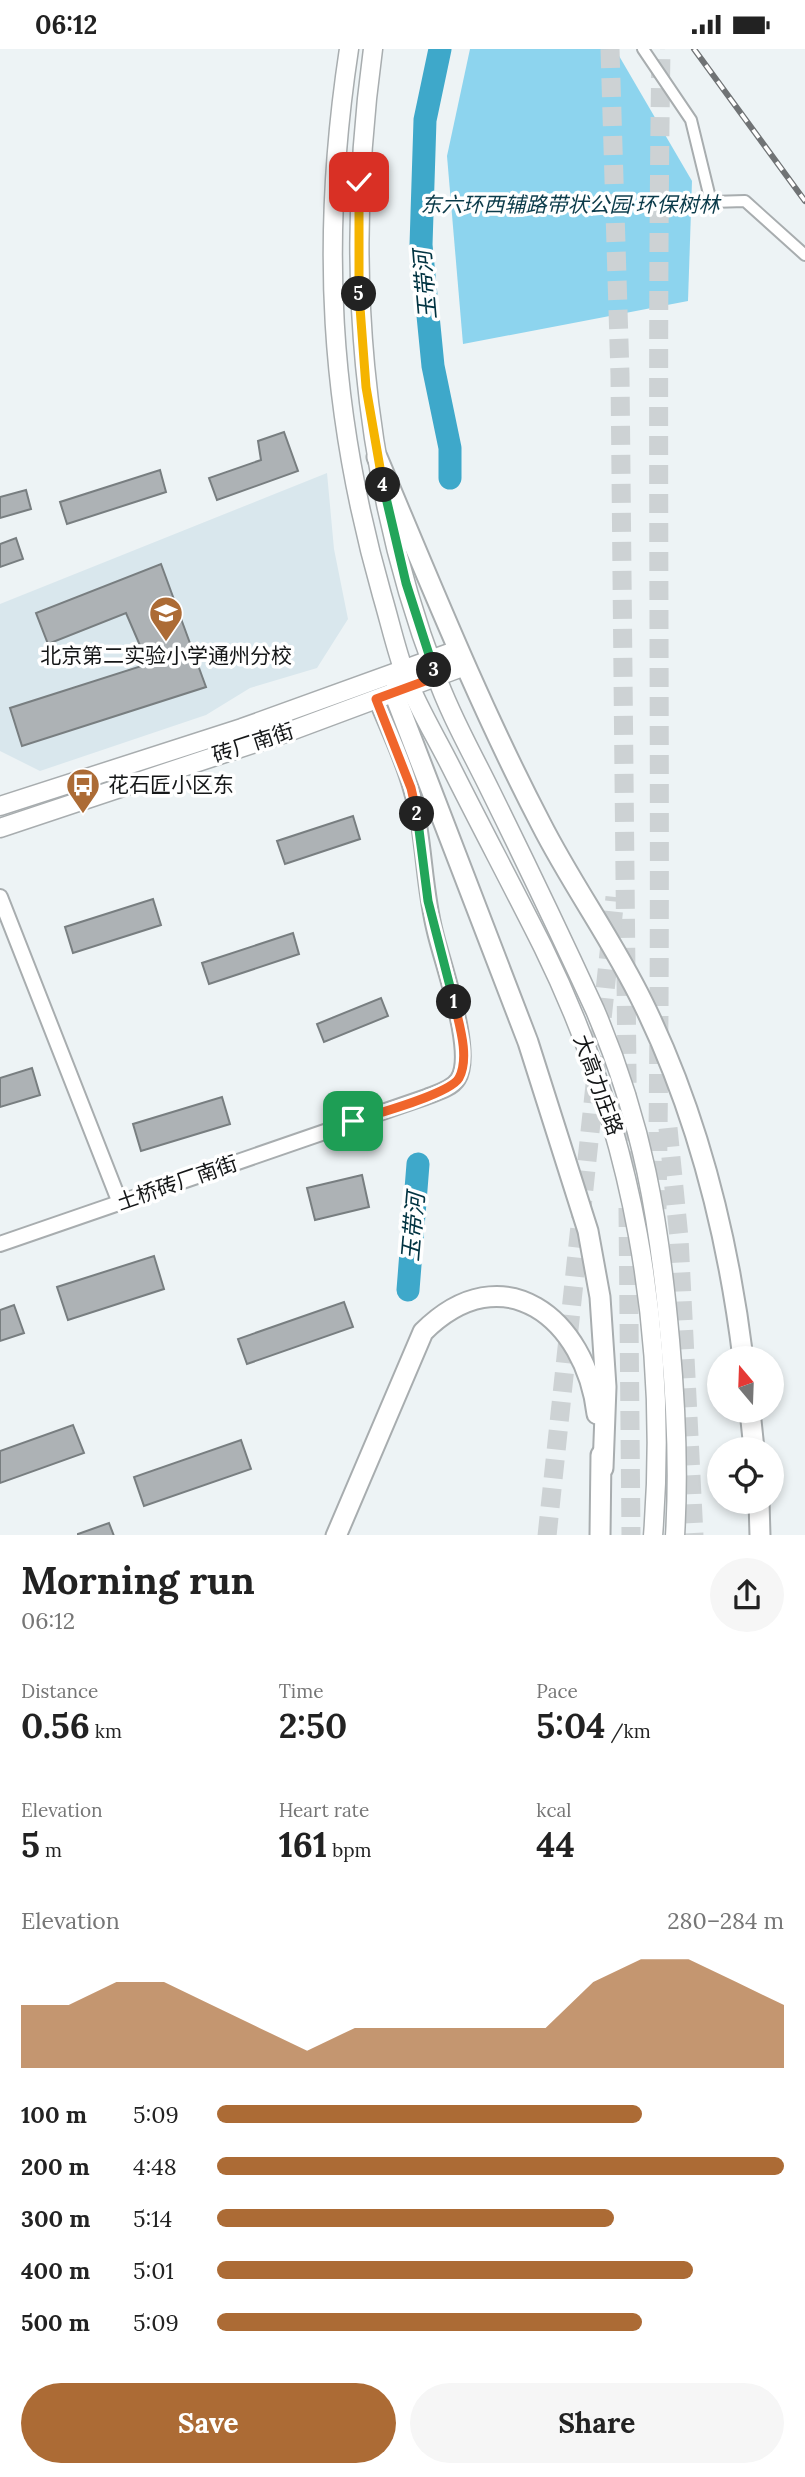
<!DOCTYPE html>
<html lang="en">
<head>
<meta charset="utf-8">
<style>
	body { margin:0; font-family:Lora,"Noto Sans SC",serif; background:#f6f6f6; color:#222; height:100vh; display:flex; flex-direction:column; font-size:26px; white-space:nowrap }
	* { box-sizing:border-box; margin:0 }
	p { font-size:23px; color:#767676 }
	.icon { flex:none; width:38px; height:38px; fill:none; stroke:currentColor; stroke-width:2; stroke-linecap:round; stroke-linejoin:round }
	.map { position:relative; height:1486px; overflow:hidden }
	.details { display:flex; flex-direction:column; background:#fff; flex:1 }
	.details>* { flex:none }
	.needle { width:46px; rotate:341deg }
	.buttons { position:absolute; left:707px; top:1297px; display:grid; gap:14px }
	.buttons a { display:grid; place-items:center; width:77px; height:77px; border-radius:50%; background:#fff; box-shadow:0 4px 10px #0003; font-size:35px }
	.pin { position:absolute; display:grid; place-items:center; width:60px; height:60px; color:#fff; margin:-30px; border-radius:14px; box-shadow:0 4px 10px #0006 }
	.km { position:absolute; width:35px; height:35px; margin:-18px; border-radius:50%; background:#222; color:#fff; font-size:19px; line-height:35px; text-align:center }
	.round { display:grid; place-items:center; flex:none; width:74px; height:74px; border-radius:37px; background:#f6f6f6 }
	.headline { display:flex; align-items:center; justify-content:space-between; height:119px; padding:0 21px }
	h1 { font-size:38px; font-weight:700; line-height:52px }
	.figures { display:grid; grid-template-columns:repeat(3,1fr); gap:10px; height:119px; padding:7px 21px }
	.figures div { display:grid; align-content:center }
	.figures b { font-size:35px; font-weight:700 }
	.figures small { font-size:19px; font-weight:400 }
	.figures p { font-size:19px }
	.chart { height:196px; padding:14px 21px }
	.chart p { display:flex; justify-content:space-between }
	.chart svg { width:100%; height:126px; margin-top:7px; fill:#ac6b35; opacity:.7 }
	.button { display:flex; gap:14px; margin-top:auto; padding:14px 21px }
	.button a { flex:1; height:80px; border-radius:42px; background:#ac6b35; color:#fff; font-size:28px; font-weight:700; line-height:80px; text-align:center }
	.button a+a { background:#f6f6f6; color:#222 }
	ul { padding:0 21px; list-style:none; font-size:23px }
	li { display:grid; grid-template-columns:112px 84px 1fr; align-items:center; height:52px }
	li i { height:18px; border-radius:9px; background:#ac6b35 }
	.status { display:flex; justify-content:space-between; align-items:center; height:49px; padding:0 35px; background:#fff; direction:ltr }
	.status svg { height:19px; fill:currentColor }
	.map>svg:first-child { display:block }
	.built { fill:#d9e7ed }
	.green { fill:#8dd4ee }
	.lines { fill:none; stroke-linecap:round; stroke-linejoin:round }
	.river { stroke:#3ea8ca; stroke-width:23 }
	.building { fill:#adb2b5; stroke:#787e80; stroke-width:2 }
	.motorway-tunnel { stroke:#cdd2d4; stroke-width:19; stroke-dasharray:19 10; stroke-linecap:butt }
	.minor-casing { stroke:#a8adaf; stroke-width:14 }
	.tertiary-casing { stroke:#a8adaf; stroke-width:18 }
	.primary-casing { stroke:#a8adaf; stroke-width:21 }
	.motorway-casing { stroke:#a8adaf; stroke-width:23 }
	.minor { stroke:#fff; stroke-width:10 }
	.tertiary { stroke:#fff; stroke-width:14 }
	.primary { stroke:#fff; stroke-width:18 }
	.motorway { stroke:#fff; stroke-width:19 }
	.rail-casing { stroke:#707375; stroke-width:6 }
	.rail { stroke:#fff; stroke-width:3.5; stroke-dasharray:10; stroke-linecap:butt }
	.split-1-casing { stroke:#fff; stroke-width:14 }
	.split-2-casing { stroke:#fff; stroke-width:14 }
	.split-3-casing { stroke:#fff; stroke-width:14 }
	.split-4-casing { stroke:#fff; stroke-width:14 }
	.split-5-casing { stroke:#fff; stroke-width:14 }
	.split-6-casing { stroke:#fff; stroke-width:14 }
	.split-1 { stroke:#f0652b; stroke-width:9 }
	.split-2 { stroke:#22a559; stroke-width:9 }
	.split-3 { stroke:#f0652b; stroke-width:9 }
	.split-4 { stroke:#22a559; stroke-width:9 }
	.split-5 { stroke:#f5b400; stroke-width:9 }
	.split-6 { stroke:#f5b400; stroke-width:9 }
	.labels { text-anchor:middle; stroke-width:7; stroke-linejoin:round; paint-order:stroke }
	.park-label { font-size:21px; font-style:italic; fill:#0b3b4a; stroke:#fff }
	.poi-label { font-size:21px; fill:#151718; stroke:#fff }
	.street-label { font-size:21px; fill:#151718; stroke:#fff }
	.water-label { font-size:23px; font-style:italic; fill:#013341; stroke:#fff }
</style>
</head>
<body>
<div class="status"><b>06:12</b><svg viewBox="0 0 49 12"><path d="M0 12V9h3v3zM5 12V6h3v6zM10 12V3h3v9zM15 12V0h3v12zM26 1h20v11H26zM47 4h2v5h-2z"/></svg></div>
<div class="map">
<svg width="805" height="1487" viewBox="0 0 805 1487">
	<rect width="100%" height="100%" fill="#edf3f5"/>
	<path class="built" d="M327,424L334,500L348,570L317,619L250,639L206,666L40,722L0,702V555Z"/>
	<path class="green" d="M470,0H615L692,132L688,252L463,295L447,107Z"/>
	<g class="lines">
		<g class="river">
			<path d="M440,0L425,71L421,196L433,317L450,399V429"/>
			<path d="M408,1241L418,1115"/>
		</g>
	</g>
	<g class="building">
		<path d="M284,383L298,422L217,451L209,429L261,411L258,392Z"/>
		<path d="M160,421L166,443L67,475L60,453Z"/>
		<path d="M26,441L31,460L0,469V448Z"/>
		<path d="M16,489L23,510L0,518V495Z"/>
		<path d="M161,515L206,638L22,697L10,659L148,615L126,564L48,595L36,564Z"/>
		<path d="M353,767L360,790L285,815L277,792Z"/>
		<path d="M153,850L161,876L73,904L65,878Z"/>
		<path d="M293,884L299,905L209,935L202,914Z"/>
		<path d="M381,949L388,967L324,993L317,975Z"/>
		<path d="M32,1019L40,1046L0,1058V1029Z"/>
		<path d="M222,1048L230,1075L141,1102L133,1075Z"/>
		<path d="M362,1126L369,1158L315,1171L307,1139Z"/>
		<path d="M154,1207L164,1240L68,1271L57,1238Z"/>
		<path d="M344,1253L353,1278L247,1315L238,1290Z"/>
		<path d="M14,1256L24,1284L0,1292V1261Z"/>
		<path d="M73,1376L84,1404L0,1434V1402Z"/>
		<path d="M241,1391L251,1420L144,1457L134,1428Z"/>
		<path d="M109,1474L114,1487H78V1485Z"/>
	</g>
	<g class="lines">
		<g class="motorway-tunnel">
			<path d="M610,0L620,326L628,1126"/>
			<path d="M668,1079L679,1189L694,1487"/>
			<path d="M628,1159L631,1487"/>
			<path d="M657,1160C663,773 655,387 661,0"/>
			<path d="M547,1487L615,848"/>
		</g>
		<g class="minor-casing">
			<path id="minor" d="M643,0L691,71L711,153L745,152L805,206"/>
		</g>
		<g class="tertiary-casing">
			<g id="tertiary">
				<path d="M0,848L120,1154"/>
				<path d="M0,1195L426,1048C436,1044 452,1040 458,1030C475,1004 442,914 435,883C423,836 425,787 411,740C403,710 388,680 376,650"/>
			</g>
		</g>
		<g class="primary-casing">
			<g id="primary">
				<path d="M349,0C320,190 329,360 382,546C390,573 396,601 406,628C418,659 436,688 451,718C481,778 513,838 543,898C633,1081 669,1284 653,1487"/>
				<path d="M373,0C344,211 360,426 436,626C450,666 472,704 490,741C526,814 561,887 595,961C643,1074 659,1169 670,1291C676,1356 679,1421 675,1487"/>
				<path d="M0,757L242,679L458,601"/>
				<path d="M0,779L288,683L465,617"/>
			</g>
		</g>
		<g class="motorway-casing">
			<g id="motorway">
				<path d="M377,408C429,531 479,656 541,775C572,836 613,892 643,954C697,1064 728,1188 743,1309"/>
				<path d="M404,622L394,644L528,993L588,1182L600,1248L606,1338L603,1419"/>
				<path d="M750,1362L754,1400"/>
				<path d="M759,1452L760,1487"/>
				<path d="M336,1487L423,1283C503,1203 586,1270 597,1365"/>
				<path d="M600,1487L601,1406"/>
			</g>
		</g>
		<use href="#minor" class="minor"/>
		<use href="#tertiary" class="tertiary"/>
		<use href="#primary" class="primary"/>
		<use href="#motorway" class="motorway"/>
		<g class="rail-casing">
			<path id="rail" d="M694,0L805,152"/>
		</g>
		<use href="#rail" class="rail"/>
	</g>
	<g class="lines">
		<g class="split-1-casing">
			<path id="split-1" d="M353,1072C373,1066 450,1045 459,1029C470,1008 459,975 454,953"/>
		</g>
		<g class="split-2-casing">
			<path id="split-2" d="M417,765L428,852L454,953"/>
		</g>
		<g class="split-3-casing">
			<path id="split-3" d="M417,765L411,739L376,650L436,628L434,621"/>
		</g>
		<g class="split-4-casing">
			<path id="split-4" d="M383,436L406,534L434,621"/>
		</g>
		<g class="split-5-casing">
			<path id="split-5" d="M359,245L366,338L383,436"/>
		</g>
		<g class="split-6-casing">
			<path id="split-6" d="M359,245V133"/>
		</g>
		<use href="#split-1" class="split-1"/>
		<use href="#split-2" class="split-2"/>
		<use href="#split-3" class="split-3"/>
		<use href="#split-4" class="split-4"/>
		<use href="#split-5" class="split-5"/>
		<use href="#split-6" class="split-6"/>
	</g>
	<defs>
		<g id="school-pin" transform="scale(1.75)"><path d="M0 17L-7.5 6A9.5 9.5 0 1 1 7.5 6Z" fill="#ac6b35" stroke="#fff"/><path d="M0-5L7-2L0 1L-7-2ZM-4 1L0 2.5L4 1V4Q0 6-4 4Z" fill="#fff"/></g>
		<g id="bus-pin" transform="scale(1.75)"><path d="M0 17L-7.5 6A9.5 9.5 0 1 1 7.5 6Z" fill="#ac6b35" stroke="#fff"/><path d="M-5-6H5V4H4V6H2V4H-2V6H-4V4H-5ZM-3.5-4V0h7V-4ZM-3.5 1.2v1.5H-2V1.2ZM2 1.2v1.5H3.5V1.2Z" fill="#fff"/></g>
	</defs>
	<g fill-rule="evenodd">
		<use href="#school-pin" x="166" y="564"/>
		<use href="#bus-pin" x="83" y="736"/>
	</g>
	<g class="labels">
		<g class="park-label">
			<text x="570" y="163">东六环西辅路带状公园·环保树林</text>
		</g>
		<g class="poi-label">
			<text x="166" y="614">北京第二实验小学通州分校</text>
			<text x="108" y="743" text-anchor="start">花石匠小区东</text>
		</g>
		<g class="street-label">
			<text transform="translate(253 694) rotate(-18)" y="7">砖厂南街</text>
			<text transform="translate(598 1036) rotate(70)" y="7">大高力庄路</text>
			<text transform="translate(177 1134) rotate(-19)" y="7">土桥砖厂南街</text>
		</g>
		<g class="water-label">
			<text transform="translate(425 236) rotate(-95)" y="8">玉带河</text>
			<text transform="translate(413 1178) rotate(-85)" y="8">玉带河</text>
		</g>
	</g>
</svg>
<div class="buttons">
<a><svg class="needle" viewBox="-14 -14 28 28"><path d="M0-13l5 13h-10z" fill="#e53935"/><path d="M0 13l5-13h-10z" fill="#767676"/></svg></a>
<a><svg class="icon" aria-label="locate" viewBox="0 0 24 24"><circle cx="12" cy="12" r="6"/><path d="M12 2v4M12 18v4M2 12h4M18 12h4"/></svg></a>
</div>
<div class="pin" style="left:353px;top:1072px;background:#1e9e55"><svg class="icon" aria-label="arrive" viewBox="0 0 24 24"><path d="M6 21V4h12l-3 4 3 4H6"/></svg></div>
<div class="pin" style="left:359px;top:133px;background:#d93025"><svg class="icon" aria-label="check" viewBox="0 0 24 24"><path d="M5 12l5 5 9-10"/></svg></div>
<b class="km" style="left:454px;top:953px">1</b>
<b class="km" style="left:417px;top:765px">2</b>
<b class="km" style="left:434px;top:621px">3</b>
<b class="km" style="left:383px;top:436px">4</b>
<b class="km" style="left:359px;top:245px">5</b>
</div>
<section class="details">
<div class="headline"><div><h1>Morning run</h1><p>06:12</p></div><a class="round"><svg class="icon" aria-label="share" viewBox="0 0 24 24"><path d="M12 15V3M7 8l5-5 5 5M5 13v7h14v-7"/></svg></a></div>
<div class="figures">
<div><p>Distance</p><b>0.56<small> km</small></b></div>
<div><p>Time</p><b>2:50</b></div>
<div><p>Pace</p><b>5:04<small> /km</small></b></div>
</div>
<div class="figures">
<div><p>Elevation</p><b>5<small> m</small></b></div>
<div><p>Heart rate</p><b>161<small> bpm</small></b></div>
<div><p>kcal</p><b>44</b></div>
</div>
<div class="chart"><p><span>Elevation</span>280–284 m</p>
<svg viewBox="0 0 160 44" preserveAspectRatio="none"><path d="M0 44V22L10 22L20 14L30 14L40 22L50 30L60 38L70 30L80 30L90 30L100 30L110 30L120 14L130 6L140 6L150 14L160 22V44z"/></svg>
</div>
<ul>
<li><b>100 m</b>5:09<i style="width:75%"></i></li>
<li><b>200 m</b>4:48<i style="width:100%"></i></li>
<li><b>300 m</b>5:14<i style="width:70%"></i></li>
<li><b>400 m</b>5:01<i style="width:84%"></i></li>
<li><b>500 m</b>5:09<i style="width:75%"></i></li>
</ul>
<div class="button"><a>Save</a><a>Share</a></div>
</section>
</body>
</html>
